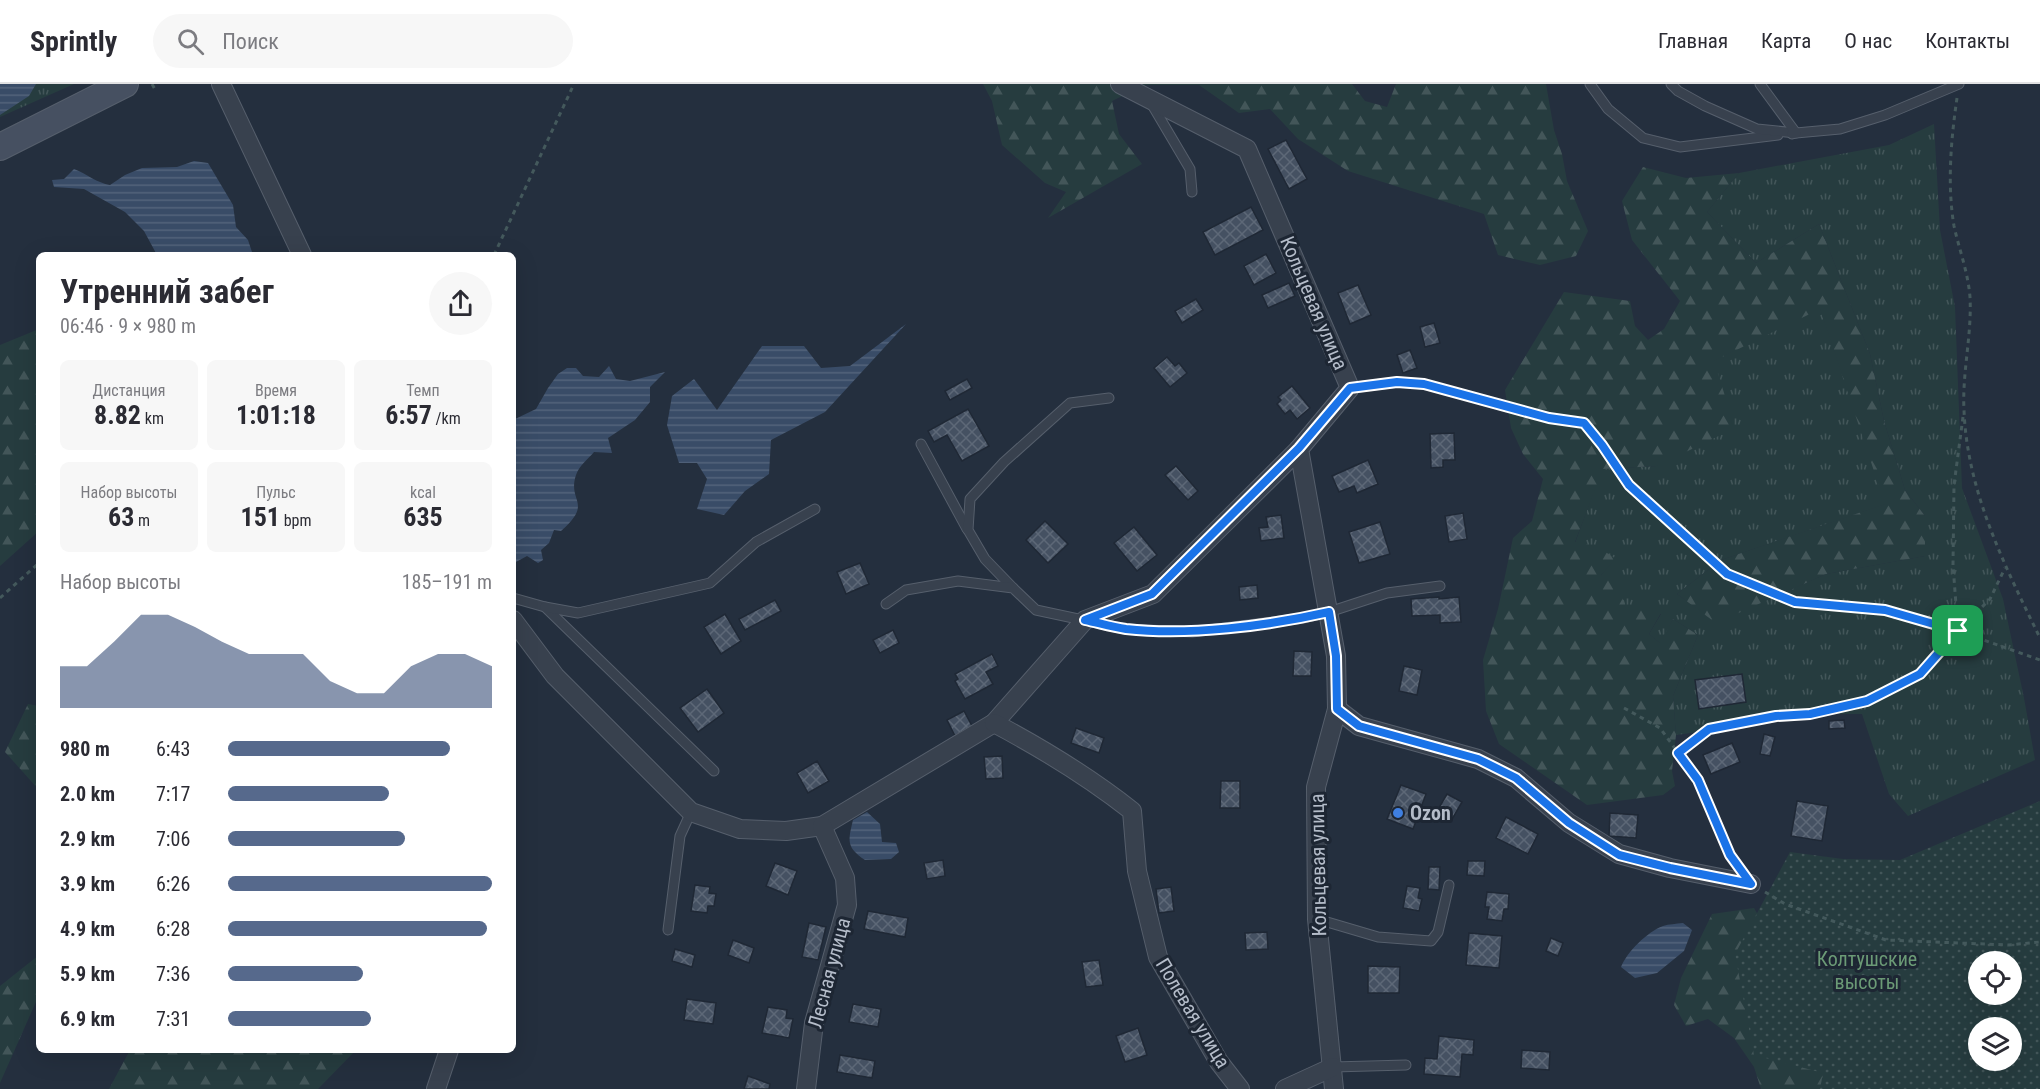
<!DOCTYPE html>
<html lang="ru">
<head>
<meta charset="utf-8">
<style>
	body { margin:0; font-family:"Roboto Condensed",sans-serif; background:#f7f7f7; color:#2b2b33; height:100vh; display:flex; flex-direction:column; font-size:22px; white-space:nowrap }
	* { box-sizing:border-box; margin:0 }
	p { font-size:20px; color:#7c7c81 }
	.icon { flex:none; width:33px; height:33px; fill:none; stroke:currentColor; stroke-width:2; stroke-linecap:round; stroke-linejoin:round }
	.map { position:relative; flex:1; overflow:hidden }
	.details { position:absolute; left:36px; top:168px; width:480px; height:801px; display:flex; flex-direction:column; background:#fff; border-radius:9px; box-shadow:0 6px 24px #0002 }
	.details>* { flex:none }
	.fabs { position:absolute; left:1968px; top:867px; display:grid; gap:12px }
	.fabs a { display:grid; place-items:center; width:54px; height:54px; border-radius:50%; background:#fff; box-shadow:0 6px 24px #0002; font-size:30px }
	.pin { position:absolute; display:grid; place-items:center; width:51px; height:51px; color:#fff; margin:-26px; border-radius:12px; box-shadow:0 3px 9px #0006 }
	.round { display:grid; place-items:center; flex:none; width:63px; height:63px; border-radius:32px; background:#f7f7f7 }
	.summary { display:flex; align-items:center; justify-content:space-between; height:102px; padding:0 24px }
	h1 { font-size:33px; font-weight:700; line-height:45px }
	.stats { display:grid; grid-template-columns:repeat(3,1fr); gap:9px; height:102px; padding:6px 24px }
	.stats div { display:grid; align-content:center; border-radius:9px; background:#f7f7f7; text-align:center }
	.stats b { font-size:26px; font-weight:700 }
	.stats small { font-size:16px; font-weight:400 }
	.stats p { font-size:16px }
	.chart { height:168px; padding:12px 24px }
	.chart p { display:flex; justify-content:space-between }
	.chart svg { width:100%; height:108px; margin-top:6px; fill:#56698c; opacity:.7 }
	ul { padding:0 24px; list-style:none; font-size:20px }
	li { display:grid; grid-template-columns:96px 72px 1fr; align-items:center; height:45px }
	li i { height:15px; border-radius:8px; background:#56698c }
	header { display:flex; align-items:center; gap:36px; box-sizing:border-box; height:84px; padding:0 30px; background:#fff; border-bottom:2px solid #e1e1e2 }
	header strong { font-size:28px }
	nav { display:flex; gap:33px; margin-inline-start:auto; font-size:21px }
	.search { width:420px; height:54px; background:#f7f7f7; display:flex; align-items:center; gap:15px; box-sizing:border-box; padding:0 21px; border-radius:33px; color:#7c7c81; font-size:22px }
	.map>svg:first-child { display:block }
	.grass { fill:url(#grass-tufts) }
	.forest { fill:url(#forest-firs) }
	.park { fill:url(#park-dots); fill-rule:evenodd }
	.water { fill:url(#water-rules) }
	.building { fill:url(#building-cross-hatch); stroke:#1f2835; stroke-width:1.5 }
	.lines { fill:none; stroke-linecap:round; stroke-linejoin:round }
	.service-casing { stroke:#565f6c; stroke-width:11 }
	.minor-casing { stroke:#565f6c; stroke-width:20 }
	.secondary-casing { stroke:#565f6c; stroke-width:28 }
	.path { stroke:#44595c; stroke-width:3; stroke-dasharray:4.5 4.5; stroke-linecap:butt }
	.service { stroke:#38414e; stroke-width:9 }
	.minor { stroke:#38414e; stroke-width:18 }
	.secondary { stroke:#465061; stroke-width:26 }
	.route-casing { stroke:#fff; stroke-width:12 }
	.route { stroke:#1a73e8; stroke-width:8 }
	.shop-dot { fill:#3f7fe0; stroke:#1d2633; stroke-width:2 }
	.labels { text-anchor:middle; stroke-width:6; stroke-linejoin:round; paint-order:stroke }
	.street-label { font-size:20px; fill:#b4bcc9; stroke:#1d2633 }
	.poi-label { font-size:20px; font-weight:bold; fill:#b4bcc9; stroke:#1d2633; text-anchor:start }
	.park-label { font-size:20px; fill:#6b9a76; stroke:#1d2633 }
</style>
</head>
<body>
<header>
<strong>Sprintly</strong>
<div class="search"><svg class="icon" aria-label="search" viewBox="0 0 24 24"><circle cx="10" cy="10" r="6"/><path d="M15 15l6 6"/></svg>Поиск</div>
<nav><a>Главная</a><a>Карта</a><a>О нас</a><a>Контакты</a></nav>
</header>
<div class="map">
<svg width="2040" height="1005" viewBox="0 0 2040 1005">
	<defs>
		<pattern id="grass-tufts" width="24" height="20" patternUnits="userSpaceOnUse" patternTransform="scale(1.5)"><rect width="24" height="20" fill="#263c3f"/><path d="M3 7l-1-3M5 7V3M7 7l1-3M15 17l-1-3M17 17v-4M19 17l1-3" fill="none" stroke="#435659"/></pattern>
		<pattern id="forest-firs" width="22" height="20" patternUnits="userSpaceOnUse" patternTransform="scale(1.5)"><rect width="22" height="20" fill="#263c3f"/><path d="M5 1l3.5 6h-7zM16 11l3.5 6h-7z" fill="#435659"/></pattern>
		<pattern id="park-dots" width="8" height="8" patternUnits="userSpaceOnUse" patternTransform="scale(1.5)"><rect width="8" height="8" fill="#263c3f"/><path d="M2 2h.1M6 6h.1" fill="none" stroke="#435659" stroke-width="1.8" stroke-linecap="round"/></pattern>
		<pattern id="water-rules" width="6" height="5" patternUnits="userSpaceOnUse" patternTransform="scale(1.5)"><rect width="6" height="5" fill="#394c67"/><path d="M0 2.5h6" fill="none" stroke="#53647b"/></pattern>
		<pattern id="building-cross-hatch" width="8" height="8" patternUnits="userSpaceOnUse" patternTransform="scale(1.5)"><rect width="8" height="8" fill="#455162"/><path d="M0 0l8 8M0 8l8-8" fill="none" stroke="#5d6877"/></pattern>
	</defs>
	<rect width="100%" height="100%" fill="#242f3e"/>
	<g class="grass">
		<path d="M0,0H74L0,33Z"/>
		<path d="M1934,40L1940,146L1955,223L1962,404L2003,515L2024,614L2035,676L1908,732L1889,710L1862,630H1830L1676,651L1673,612L1698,551L1673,535L1661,560L1649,550L1661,530L1625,523L1601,491L1615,475L1575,459L1602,385L1657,382L1713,277L1820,224L1886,420L1721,476L1677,510L1716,538L1826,490L1925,472V432L1905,406L1884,337L1870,270L1819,140L1756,179L1707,128L1739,89L1889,61Z"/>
	</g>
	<g class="forest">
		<path d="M983,0H1352L1365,17L1387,23L1396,0H1546L1554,46L1562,70L1567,97L1588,147L1576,172L1540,181L1498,171L1484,130L1348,87L1298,55L1270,25L1239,29L1199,1H1145L1112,17L1119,50L1142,80L1048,134L1066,108L1045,99L1002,61L992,17Z"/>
		<path d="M1643,83L1686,94L1739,89L1707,128L1756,179L1819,140L1870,270L1884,337L1905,406L1925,432V472L1826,490L1716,539L1677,510L1721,476L1885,420L1820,225L1714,277L1735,344L1657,382L1603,385L1575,458L1598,463L1616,475L1601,491L1618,500L1625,523L1645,518L1661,529L1649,550L1660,559L1673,535L1698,551L1673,612L1676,651L1672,687L1675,702L1663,711L1587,721L1499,660L1486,627L1483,576L1498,525L1513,454L1532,437L1543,395L1523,370L1511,344L1505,306L1564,208L1630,217L1635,242L1648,256L1664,245L1680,217L1632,156L1622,117Z"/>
		<path d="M39,245V447L0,482V261Z"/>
		<path d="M28,620L39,622V706L5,668Z"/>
		<path d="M1754,824L1767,847L1988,1005H1761L1754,983L1734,954L1708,935L1686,942L1674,921L1681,894L1712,830Z"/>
		<path d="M39,871V911L0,999V902Z"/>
		<path d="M130,966H356L318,1005H109Z"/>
	</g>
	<path class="park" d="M2040,717V1005H1820L1823,989L1754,971L1735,870L1790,768L1843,775L1900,776ZM1978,878H2012V910H1978ZM1978,944H2012V976H1978Z"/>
	<g class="water">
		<path d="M0,0H36L29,12L0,31Z"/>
		<path d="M194,77L208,79L233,121L236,143L248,156L253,171H157L144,147L125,128L84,105L54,103L52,96L64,95L74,85C87,90 97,99 110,101L125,91L142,84L177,83Z"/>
		<path d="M906,240L825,328L771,356L769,390L745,407L724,431L697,425L707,395L697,379H679L667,341L672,312L694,295L717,326L762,262H804L821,284L850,282Z"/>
		<path d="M609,282L616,295L630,297L665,288L650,303V318L635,336L608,354L612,369L594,368C588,375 579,382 576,391C567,418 594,418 561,447L554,446L549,459L541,466L543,476L538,479L527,472L516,478H513V336L536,325L548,304L558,290L567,284H576L583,292L599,293Z"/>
		<path d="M867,728L880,740L882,758L896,759L899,768L891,775L865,776C846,763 848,757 853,736Z"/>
		<path d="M1683,839L1692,846L1684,867L1657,889L1635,894L1621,883C1627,868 1647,848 1663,842C1669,840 1676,840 1683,839Z"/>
	</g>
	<g class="building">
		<path d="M1286,56L1307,95L1289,105L1268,65Z"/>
		<path d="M1251,123L1263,146L1215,171L1203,148Z"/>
		<path d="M1266,170L1276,189L1254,201L1244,182Z"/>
		<path d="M1289,199L1295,212L1268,224L1262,211Z"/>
		<path d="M1358,201L1371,231L1350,240L1338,209Z"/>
		<path d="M1196,215L1203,226L1182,239L1175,227Z"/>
		<path d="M1434,239L1440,259L1425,263L1420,243Z"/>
		<path d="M1410,266L1417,284L1403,289L1397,271Z"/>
		<path d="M1167,273L1175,282L1179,279L1187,289L1170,303L1154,284Z"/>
		<path d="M967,295L972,304L950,316L945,307Z"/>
		<path d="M1292,302L1310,324L1297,335L1290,326L1285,330L1277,320L1281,316L1278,313Z"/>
		<path d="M968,325L989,362L962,377L947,351L934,358L928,347Z"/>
		<path d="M1454,349L1455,376H1443V383L1431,384L1430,350Z"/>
		<path d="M1368,376L1378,400L1357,409L1354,402L1339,408L1332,392Z"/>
		<path d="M1176,382L1198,407L1188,416L1165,391Z"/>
		<path d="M1463,429L1467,455L1449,458L1445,432Z"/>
		<path d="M1281,431L1284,454L1261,457L1259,444L1268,443L1266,433Z"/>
		<path d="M1045,437L1068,460L1048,479L1026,456Z"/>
		<path d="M1380,438L1390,470L1359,479L1349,448Z"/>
		<path d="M1134,443L1157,471L1137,487L1114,459Z"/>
		<path d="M860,479L869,500L846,510L837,488Z"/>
		<path d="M1257,501L1258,514L1240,516L1239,503Z"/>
		<path d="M1439,513V515L1459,513L1461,538L1440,539V531L1412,532L1411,515Z"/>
		<path d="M775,516L781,527L745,546L739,535Z"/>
		<path d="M725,530L741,557L721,570L704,543Z"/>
		<path d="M893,546L899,559L880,569L873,556Z"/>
		<path d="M1294,567L1312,568L1311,592H1293Z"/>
		<path d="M992,570L998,582L986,588L993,600L965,615L955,597L958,595L955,590Z"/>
		<path d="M1404,582L1422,586L1417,611L1399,607Z"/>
		<path d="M1742,590L1746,618L1699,625L1695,596Z"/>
		<path d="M707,605L724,629L698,648L680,624Z"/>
		<path d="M964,627L972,642L955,652L947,636Z"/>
		<path d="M1844,636L1845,644L1829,645V637Z"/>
		<path d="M1076,644L1104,654L1099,669L1071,659Z"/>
		<path d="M1764,650L1775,653L1770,672L1760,670Z"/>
		<path d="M1732,659L1740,678L1711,690L1703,671Z"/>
		<path d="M1002,672L1003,694L986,695L984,673Z"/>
		<path d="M817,677L829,697L808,709L797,689Z"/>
		<path d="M1221,697H1240V724H1220Z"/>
		<path d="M1401,701L1426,710L1413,745L1387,735Z"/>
		<path d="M1447,710L1462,718L1451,737L1436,729Z"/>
		<path d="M1797,717L1828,722L1822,757L1791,752Z"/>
		<path d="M1610,729L1638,731L1636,754L1609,752Z"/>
		<path d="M1506,733L1538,750L1528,770L1496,754Z"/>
		<path d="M943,776L945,792L927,795L924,779Z"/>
		<path d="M1468,777H1485L1484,792L1467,791Z"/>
		<path d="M775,779L797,787L788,811L766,802Z"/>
		<path d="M1429,783H1440L1439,806L1428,805Z"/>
		<path d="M695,801L710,803L709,809L716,810L714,822H708L707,829L691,827Z"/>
		<path d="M1407,802L1420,804L1418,814L1422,815L1419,827L1403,824Z"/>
		<path d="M1171,803L1174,827L1159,829L1156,805Z"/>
		<path d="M1487,808L1509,810L1508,825H1504L1502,837L1487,835L1489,823H1485Z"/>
		<path d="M868,827L908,834L905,853L864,845Z"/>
		<path d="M809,839L826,843L818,876L802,873Z"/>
		<path d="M1267,848L1268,865L1246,866L1245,849Z"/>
		<path d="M1469,849L1502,852L1499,884L1466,881Z"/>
		<path d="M1551,854L1563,859L1558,872L1546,867Z"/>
		<path d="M733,856L754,864L749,879L728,871Z"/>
		<path d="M675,865L695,871L692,883L672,877Z"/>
		<path d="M1099,876L1103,901L1086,903L1082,878Z"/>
		<path d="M1368,882L1400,883L1399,909H1368Z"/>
		<path d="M687,915L716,919L713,940L684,936Z"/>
		<path d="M853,920L881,925L878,943L849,938Z"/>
		<path d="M768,923L787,926L786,934L793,935L789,954L762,949Z"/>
		<path d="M1138,944L1147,971L1125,978L1116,952Z"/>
		<path d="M1439,952L1474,956L1473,971L1462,970L1460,993L1424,990L1425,974L1437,975Z"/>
		<path d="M1522,966L1550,968L1549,986L1521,984Z"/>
		<path d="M840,971L875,977L872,994L837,988Z"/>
		<path d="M748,992L770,1000L769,1005H744Z"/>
	</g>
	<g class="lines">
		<g class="service-casing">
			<g id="service">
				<path d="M1590,0L1608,25L1643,54L1680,63L1778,51"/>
				<path d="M1671,0L1678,7L1705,22L1757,45L1796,49L1840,45L1885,31L1959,0"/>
				<path d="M1760,0L1796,49L1792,50"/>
				<path d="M1151,19L1190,85L1192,108"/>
				<path d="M1350,304L1397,298L1424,300"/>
				<path d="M921,360L967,445"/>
				<path d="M1013,504L985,475L968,446L970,415L1004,378L1070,319L1109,314"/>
				<path d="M513,514L545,523L714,687"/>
				<path d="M886,520L906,506L958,497L1013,504L1036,526L1125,545L1192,548L1304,534L1329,528L1387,509L1440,502"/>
				<path d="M545,523L578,529L710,499L756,458L815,425"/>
				<path d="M1317,835L1378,853L1431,857L1438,848L1449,801"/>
				<path d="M668,846L680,752L691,728"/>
				<path d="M1333,983L1406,981"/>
			</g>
		</g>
		<g class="minor-casing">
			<g id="minor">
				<path d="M221,0L302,171"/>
				<path d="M1120,0L1247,65L1350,304L1299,365L1336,572L1337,625L1316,703L1317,835L1334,1005"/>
				<path d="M513,536L555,592L691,728L740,745L786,747L822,742L994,639L1085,536L1153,510L1299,365"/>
				<path d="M1337,625L1359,642L1478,675L1516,694L1569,739L1619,770L1670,784L1751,800"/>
				<path d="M994,639C1043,665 1089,693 1132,727L1137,787L1158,873L1219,978L1240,1005"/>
				<path d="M436,1005L449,966"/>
				<path d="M806,1005L814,939L847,821L845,794L822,742"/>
				<path d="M1285,1005L1333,983"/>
			</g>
		</g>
		<g class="secondary-casing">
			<path id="secondary" d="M0,63L125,0"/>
		</g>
		<g class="path">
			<path d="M152,0L156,7"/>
			<path d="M1957,14C1951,55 1947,101 1954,142C1959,165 1968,188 1970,213C1972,251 1962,289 1964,326C1967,408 2005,482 2040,554"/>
			<path d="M494,171L574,0"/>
			<path d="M1436,303L1549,334L1584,339L1602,361L1629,401L1727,490L1795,518L1885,526L1958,547"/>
			<path d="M1963,333L1954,401L1953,481L1958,547L2040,576"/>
			<path d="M0,514L39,479"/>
			<path d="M1624,624L1660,644L1698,696L1730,771L1737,781"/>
			<path d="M1678,669L1709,645L1776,632L1810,630L1867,617L1920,590L1958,547L1990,515L2005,484"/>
			<path d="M1765,808L1785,820L1886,856L2008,861L2040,858"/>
		</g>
		<use href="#service" class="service"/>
		<use href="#minor" class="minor"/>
		<use href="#secondary" class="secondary"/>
	</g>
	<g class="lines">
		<g class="route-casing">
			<path id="route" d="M1397,298L1424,300L1549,334L1584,339L1602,361L1629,401L1727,490L1795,518L1885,526L1958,547L1920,590L1867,617L1810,630L1776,632L1709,645L1678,669L1698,696L1730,771L1751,800L1670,784L1619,771L1569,739L1516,694L1478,675L1359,642L1337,625L1336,572L1329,528C1267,542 1189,552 1126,545C1112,543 1099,539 1085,536L1152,510L1299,364L1350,304Z"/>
		</g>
		<use href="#route" class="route"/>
	</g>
	<circle class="shop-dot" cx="1398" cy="729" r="6"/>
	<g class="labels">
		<g class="street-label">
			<text transform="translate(1314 219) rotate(67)" y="7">Кольцевая улица</text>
			<text transform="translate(1318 781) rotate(-91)" y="7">Кольцевая улица</text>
			<text transform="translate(829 889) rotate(-75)" y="7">Лесная улица</text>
			<text transform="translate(1193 929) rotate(59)" y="7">Полевая улица</text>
		</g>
		<g class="poi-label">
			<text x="1410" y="736">Ozon</text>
		</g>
		<g class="park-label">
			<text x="1867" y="882">Колтушские<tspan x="1867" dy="23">высоты</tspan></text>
		</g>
	</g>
</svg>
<div class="fabs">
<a><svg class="icon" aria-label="locate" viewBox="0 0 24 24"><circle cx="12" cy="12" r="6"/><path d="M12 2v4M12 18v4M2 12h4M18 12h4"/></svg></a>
<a><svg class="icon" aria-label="layers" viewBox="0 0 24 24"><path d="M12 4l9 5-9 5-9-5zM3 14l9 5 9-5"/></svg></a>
</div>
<div class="pin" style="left:1958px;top:547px;background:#1e9e55"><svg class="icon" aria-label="arrive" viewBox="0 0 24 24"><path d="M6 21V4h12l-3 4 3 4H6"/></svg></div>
<section class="details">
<div class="summary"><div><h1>Утренний забег</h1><p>06:46 · 9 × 980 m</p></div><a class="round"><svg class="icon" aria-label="share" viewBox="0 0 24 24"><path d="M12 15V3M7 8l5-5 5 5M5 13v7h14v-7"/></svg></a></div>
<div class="stats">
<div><p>Дистанция</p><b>8.82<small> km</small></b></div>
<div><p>Время</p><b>1:01:18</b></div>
<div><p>Темп</p><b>6:57<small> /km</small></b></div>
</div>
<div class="stats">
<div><p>Набор высоты</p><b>63<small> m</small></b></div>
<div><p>Пульс</p><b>151<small> bpm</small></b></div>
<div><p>kcal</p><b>635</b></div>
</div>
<div class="chart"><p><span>Набор высоты</span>185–191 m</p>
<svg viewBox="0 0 160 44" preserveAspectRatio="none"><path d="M0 44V27L10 27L20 17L30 6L40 6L50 11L60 17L70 22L80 22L90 22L100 33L110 38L120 38L130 27L140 22L150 22L160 27V44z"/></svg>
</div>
<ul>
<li><b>980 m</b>6:43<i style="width:84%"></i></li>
<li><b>2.0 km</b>7:17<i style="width:61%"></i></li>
<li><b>2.9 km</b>7:06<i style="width:67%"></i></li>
<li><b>3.9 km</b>6:26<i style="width:100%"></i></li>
<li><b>4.9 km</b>6:28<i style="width:98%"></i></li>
<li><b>5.9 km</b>7:36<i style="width:51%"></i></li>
<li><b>6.9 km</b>7:31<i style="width:54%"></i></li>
</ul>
</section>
</div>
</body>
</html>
